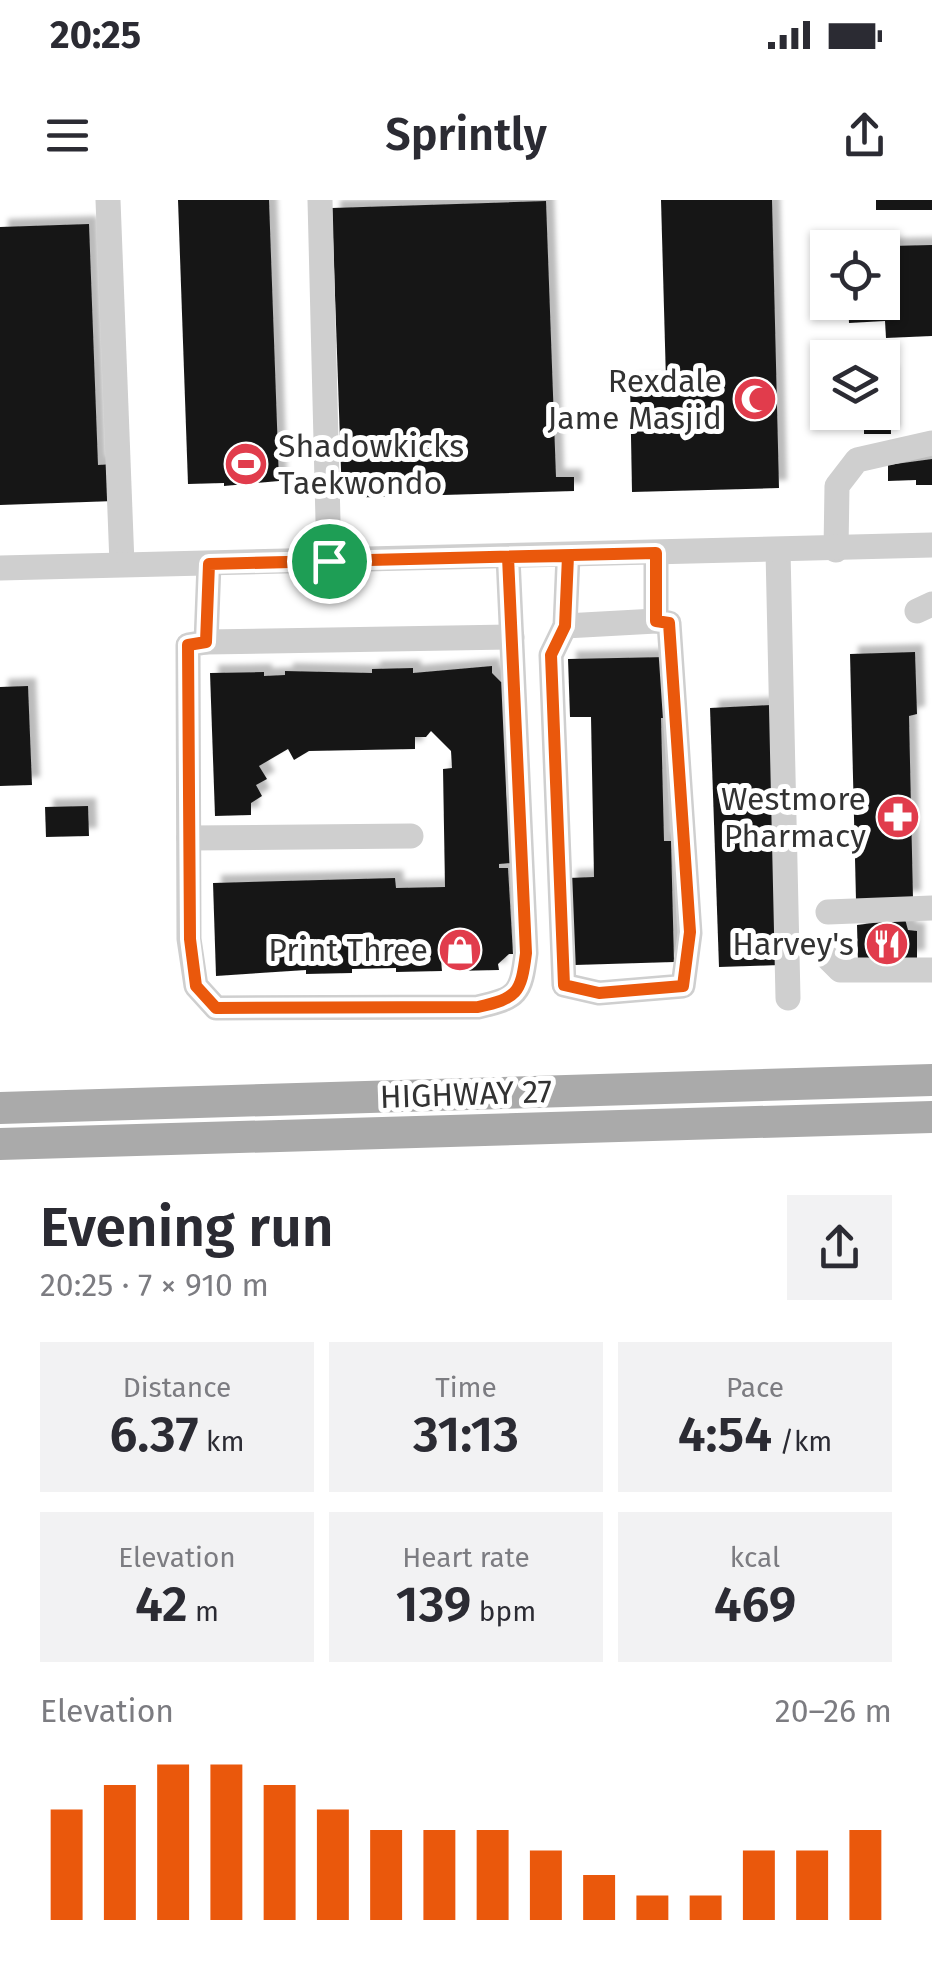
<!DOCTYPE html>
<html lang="en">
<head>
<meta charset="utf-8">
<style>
	body { margin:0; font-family:"Fira Sans",sans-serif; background:#f2f2f3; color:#2b2b33; height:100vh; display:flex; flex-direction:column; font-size:38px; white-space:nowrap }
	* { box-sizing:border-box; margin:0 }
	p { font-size:32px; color:#7c7c81 }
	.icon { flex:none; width:55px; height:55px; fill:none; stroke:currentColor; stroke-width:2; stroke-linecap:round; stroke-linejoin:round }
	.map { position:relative; height:962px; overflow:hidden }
	.panel { display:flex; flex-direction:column; background:#fff; flex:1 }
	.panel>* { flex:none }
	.tools { position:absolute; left:810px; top:30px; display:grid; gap:20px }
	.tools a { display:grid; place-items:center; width:90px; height:90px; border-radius:0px; background:#fff; box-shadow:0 2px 8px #0004; font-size:50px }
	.pin { position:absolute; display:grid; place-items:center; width:85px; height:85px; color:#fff; margin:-42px; border:5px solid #fff; border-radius:50%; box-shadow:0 2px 10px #0007 }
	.round { display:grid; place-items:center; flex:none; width:105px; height:105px; border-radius:0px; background:#f2f2f3 }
	.summary { display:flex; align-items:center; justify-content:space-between; height:170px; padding:0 40px }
	h1 { font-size:55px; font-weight:600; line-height:75px }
	.metrics { display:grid; grid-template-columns:repeat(3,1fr); gap:15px; height:170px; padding:10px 40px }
	.metrics div { display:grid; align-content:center; border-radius:0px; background:#f2f2f3; text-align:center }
	.metrics b { font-size:50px; font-weight:600 }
	.metrics small { font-size:28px; font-weight:400 }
	.metrics p { font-size:28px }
	.chart { height:280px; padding:20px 40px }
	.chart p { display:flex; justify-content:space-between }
	.chart svg { width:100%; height:180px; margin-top:10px; stroke:#ea580c; stroke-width:6 }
	.status { display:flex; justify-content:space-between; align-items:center; height:70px; padding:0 50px; background:#fff; direction:ltr }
	.status svg { height:28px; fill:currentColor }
	header { display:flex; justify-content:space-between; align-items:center; height:130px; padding:0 40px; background:#fff; font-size:45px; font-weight:600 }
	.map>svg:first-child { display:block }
	.building { fill:#191919; filter:url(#shadow) }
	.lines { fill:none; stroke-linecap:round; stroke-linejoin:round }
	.minor { stroke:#cfcfcf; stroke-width:25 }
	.major { stroke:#aaa; stroke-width:32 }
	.route-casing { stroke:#fff; stroke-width:20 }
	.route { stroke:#ea580c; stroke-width:12 }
	.labels { text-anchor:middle; stroke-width:10; stroke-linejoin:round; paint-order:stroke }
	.poi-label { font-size:32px; fill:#323232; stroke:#fff; text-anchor:end }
	.street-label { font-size:32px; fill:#323232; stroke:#fff }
</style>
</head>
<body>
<div class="status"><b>20:25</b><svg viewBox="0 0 49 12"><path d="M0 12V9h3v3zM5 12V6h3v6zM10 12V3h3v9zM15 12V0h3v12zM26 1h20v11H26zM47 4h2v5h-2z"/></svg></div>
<header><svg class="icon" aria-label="menu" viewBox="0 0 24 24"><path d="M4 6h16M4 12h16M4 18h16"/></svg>Sprintly<svg class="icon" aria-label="share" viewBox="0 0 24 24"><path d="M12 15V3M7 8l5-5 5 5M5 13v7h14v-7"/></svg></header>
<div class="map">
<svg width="932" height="962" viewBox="0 0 932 962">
	<defs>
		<filter id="shadow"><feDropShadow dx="8" dy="-8" stdDeviation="2.5" flood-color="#0004"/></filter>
	</defs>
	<rect width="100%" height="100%" fill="#fff"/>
	<g class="building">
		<path d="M178,0H269L279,281L224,286V283L188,284Z"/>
		<path d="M661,0H772L779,288L632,292L630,182L666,181Z"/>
		<rect x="876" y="0" width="56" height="10"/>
		<path d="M546,1L556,277H574V291L342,298L332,8Z"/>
		<path d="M89,24L98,265L114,264L115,301L0,305V27Z"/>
		<path d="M932,45V136L886,138L885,121L849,123L848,102H882V79L891,78L889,46Z"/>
		<path d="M882,174H890L891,234H864V212H882Z"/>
		<path d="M932,259V285H916V280L888,281V265Z"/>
		<path d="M915,452L917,514L909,516L913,699L856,700L850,454Z"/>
		<path d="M667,457L669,518H661L664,641H671L674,762L575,765L568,678L594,677L591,517H570L568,459Z"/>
		<path d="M492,466V473L501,482H507L510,586H506L512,663L499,664V668H508L513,754H509L498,764L499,770L453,771L452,760H441L442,771L396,772V768L352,769V773L306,774V770L216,776L213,683L395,678L396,688L445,687L443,569L452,568L451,551L431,531L426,537H415V549L309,551L294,560L288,549L259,566L267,579L256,585L262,596L251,603V615L215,616L210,473L264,472V476L285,475V471L372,473V469L413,468V473Z"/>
		<path d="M28,486L32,585L0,586V487Z"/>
		<path d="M771,505L780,765L719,767L710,508Z"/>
		<path d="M88,606L89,636L46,637L45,607Z"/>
		<path d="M905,719L908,730L917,731V758L858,763L857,725Z"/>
	</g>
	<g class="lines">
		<g class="minor">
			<path d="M108,0L122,364"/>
			<path d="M320,0L329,361"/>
			<path d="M836,350L837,286L857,260L932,243"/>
			<path d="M778,351L788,798"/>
			<path d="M568,356L565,426L551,455L564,785L599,793L683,786L690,733L669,423L656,421V353"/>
			<path d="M209,364L206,442L188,445L189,739L196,786L216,808L478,807C518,798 521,794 526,753L508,357"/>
			<path d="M0,368L932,345"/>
			<path d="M917,411L932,404"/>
			<path d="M565,426L656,421"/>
			<path d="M206,442L512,437"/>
			<path d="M189,638L411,636"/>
			<path d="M828,712L932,708"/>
			<path d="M829,759L840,770H932"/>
		</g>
		<g class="major">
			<path d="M0,908L932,880"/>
			<path d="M0,944L932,917"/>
		</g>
	</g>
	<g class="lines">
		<g class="route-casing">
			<path id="route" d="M329,361L209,364L206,442L188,445L190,739L196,786L216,808L478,807C517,798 521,794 526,753L508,357L568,356L565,426L551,455L564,785L599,793L683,786L690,732L669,423L656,421V353L329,361"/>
		</g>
		<use href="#route" class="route"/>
	</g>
	<defs>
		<g id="mosque-disc" transform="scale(2.25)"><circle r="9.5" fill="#e13c4c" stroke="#fff"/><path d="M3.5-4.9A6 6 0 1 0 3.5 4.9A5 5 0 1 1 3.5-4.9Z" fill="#fff"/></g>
		<g id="stadium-disc" transform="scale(2.25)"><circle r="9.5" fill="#e13c4c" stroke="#fff"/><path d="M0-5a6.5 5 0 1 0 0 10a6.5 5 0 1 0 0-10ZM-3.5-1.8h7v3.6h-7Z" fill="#fff"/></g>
		<g id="pharmacy-disc" transform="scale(2.25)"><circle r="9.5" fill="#e13c4c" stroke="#fff"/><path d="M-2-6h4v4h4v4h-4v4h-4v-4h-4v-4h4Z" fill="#fff"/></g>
		<g id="restaurant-disc" transform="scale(2.25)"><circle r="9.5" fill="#e13c4c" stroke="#fff"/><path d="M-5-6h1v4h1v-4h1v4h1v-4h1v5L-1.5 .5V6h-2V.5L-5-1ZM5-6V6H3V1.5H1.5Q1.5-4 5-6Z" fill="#fff"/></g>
		<g id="shop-disc" transform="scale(2.25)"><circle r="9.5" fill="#e13c4c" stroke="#fff"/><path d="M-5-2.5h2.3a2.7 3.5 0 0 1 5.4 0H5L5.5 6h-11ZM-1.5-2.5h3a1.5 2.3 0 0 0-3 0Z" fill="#fff"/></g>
	</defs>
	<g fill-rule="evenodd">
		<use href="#mosque-disc" x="755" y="199"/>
		<use href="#stadium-disc" x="246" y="264"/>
		<use href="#pharmacy-disc" x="898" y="617"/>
		<use href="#restaurant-disc" x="887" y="744"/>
		<use href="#shop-disc" x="460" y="750"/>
	</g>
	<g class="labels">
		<g class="poi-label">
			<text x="722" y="192">Rexdale<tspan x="722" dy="37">Jame Masjid</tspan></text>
			<text x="278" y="257" text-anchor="start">Shadowkicks<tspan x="278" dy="37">Taekwondo</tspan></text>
			<text x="866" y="610">Westmore<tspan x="866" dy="37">Pharmacy</tspan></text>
			<text x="854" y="755">Harvey's</text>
			<text x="428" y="761">Print Three</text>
		</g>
		<g class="street-label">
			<text transform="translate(466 894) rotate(-2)" y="11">HIGHWAY 27</text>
		</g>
	</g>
</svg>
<div class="tools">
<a><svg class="icon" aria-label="locate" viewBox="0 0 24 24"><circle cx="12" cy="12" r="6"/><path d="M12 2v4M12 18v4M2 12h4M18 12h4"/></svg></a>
<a><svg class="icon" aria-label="layers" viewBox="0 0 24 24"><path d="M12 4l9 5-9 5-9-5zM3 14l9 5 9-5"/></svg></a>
</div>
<div class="pin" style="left:329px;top:361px;background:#1e9e55"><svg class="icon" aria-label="arrive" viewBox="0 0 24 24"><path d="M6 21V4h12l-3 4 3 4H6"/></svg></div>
</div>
<section class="panel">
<div class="summary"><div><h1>Evening run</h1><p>20:25 · 7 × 910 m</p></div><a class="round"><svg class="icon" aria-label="share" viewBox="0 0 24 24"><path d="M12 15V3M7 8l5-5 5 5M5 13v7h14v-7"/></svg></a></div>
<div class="metrics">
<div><p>Distance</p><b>6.37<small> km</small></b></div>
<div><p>Time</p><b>31:13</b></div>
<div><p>Pace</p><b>4:54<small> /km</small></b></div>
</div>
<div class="metrics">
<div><p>Elevation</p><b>42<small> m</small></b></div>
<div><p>Heart rate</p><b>139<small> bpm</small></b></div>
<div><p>kcal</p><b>469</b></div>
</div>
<div class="chart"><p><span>Elevation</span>20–26 m</p>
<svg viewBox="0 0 160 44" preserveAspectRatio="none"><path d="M5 44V17M15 44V11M25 44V6M35 44V6M45 44V11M55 44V17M65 44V22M75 44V22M85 44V22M95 44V27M105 44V33M115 44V38M125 44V38M135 44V27M145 44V27M155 44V22"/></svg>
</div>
</section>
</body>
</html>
